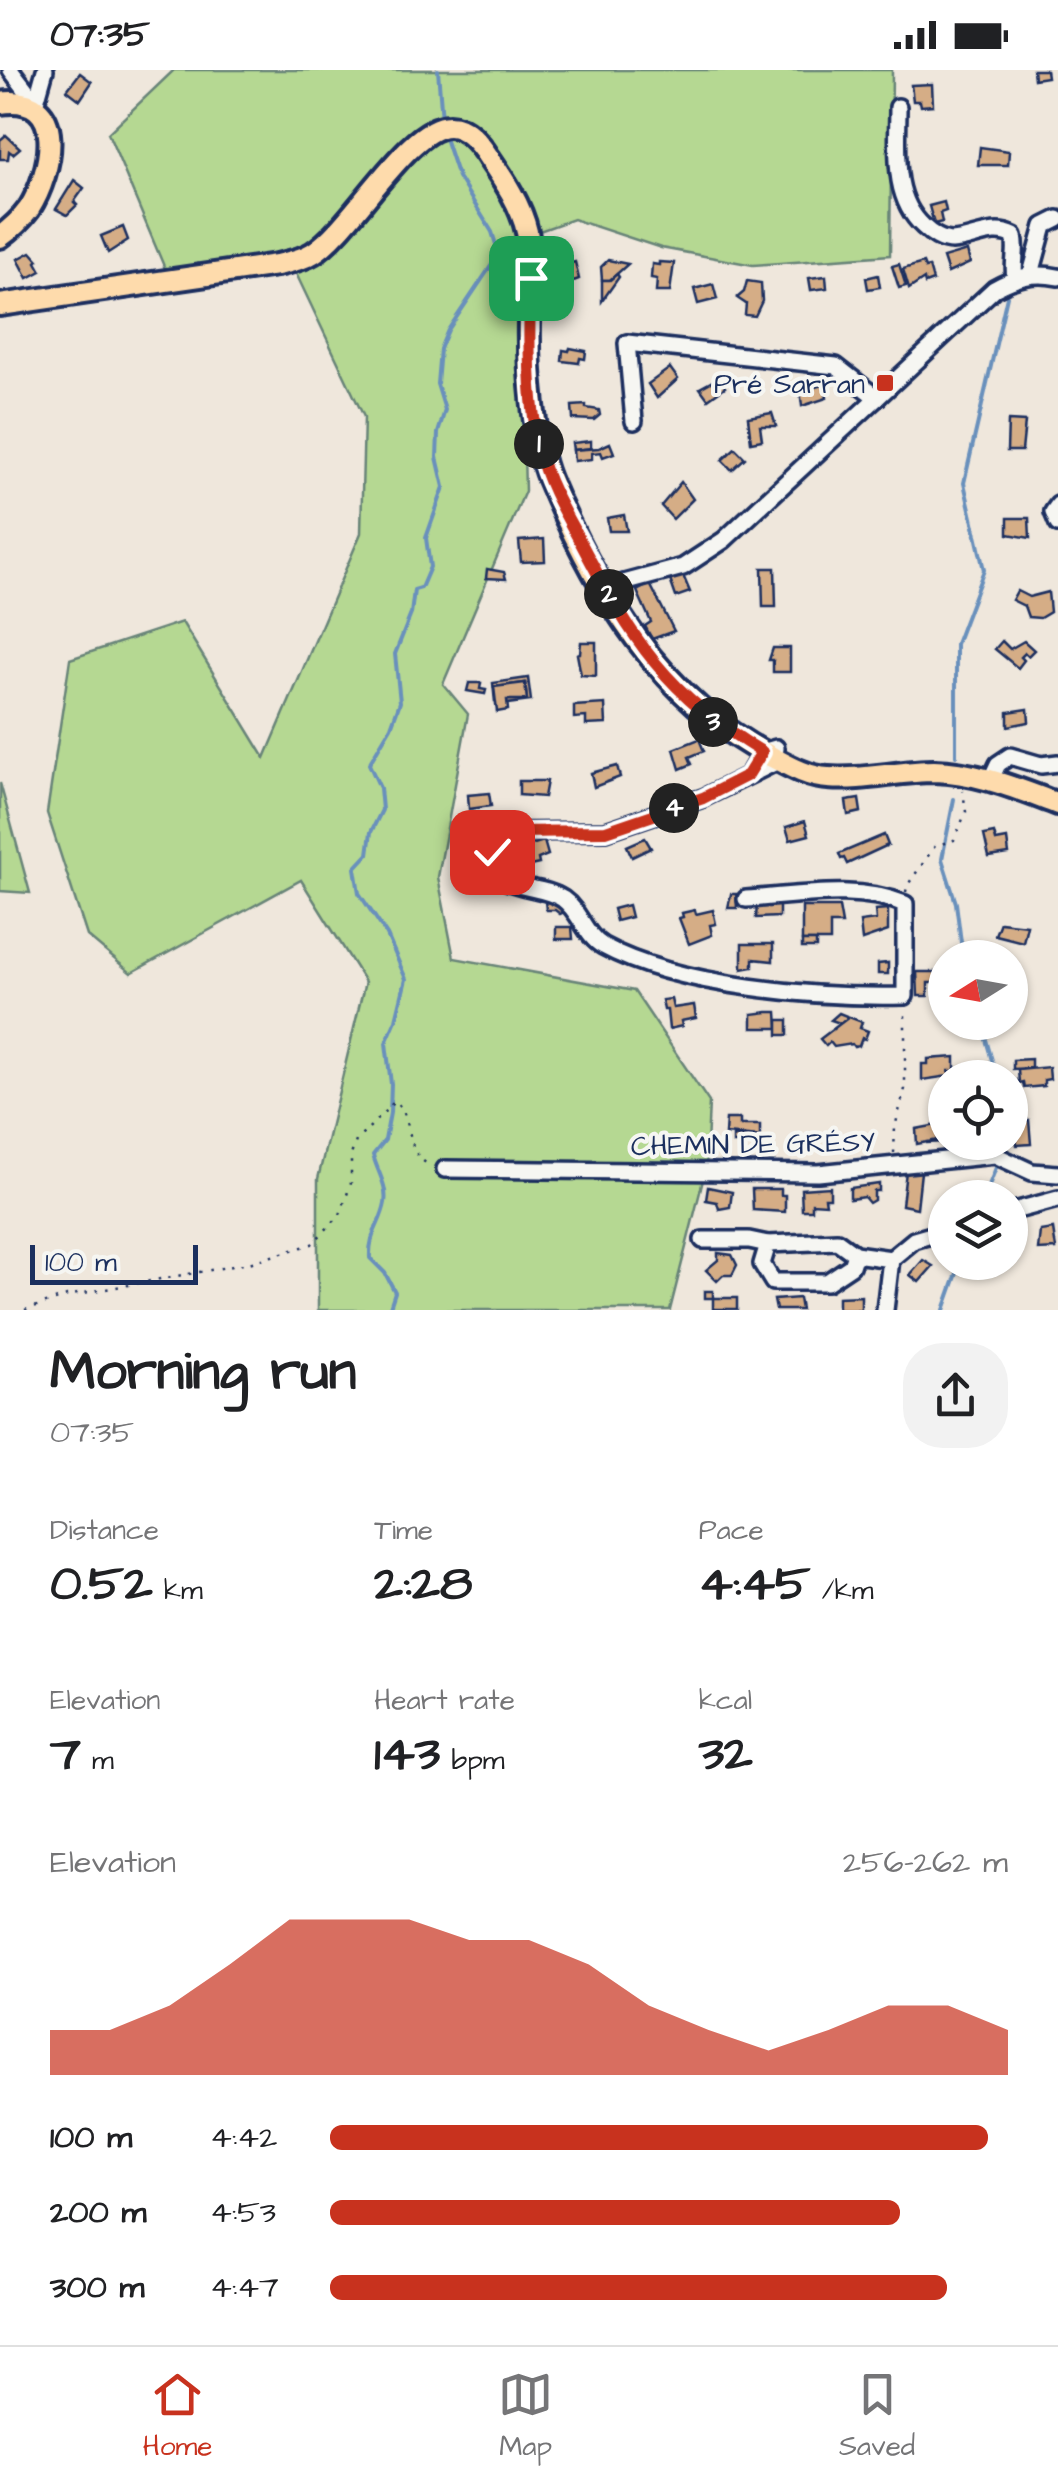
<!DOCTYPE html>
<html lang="en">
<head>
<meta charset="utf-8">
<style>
	body { margin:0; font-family:"Architects Daughter",sans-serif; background:#f2f2f2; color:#202124; height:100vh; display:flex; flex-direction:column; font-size:38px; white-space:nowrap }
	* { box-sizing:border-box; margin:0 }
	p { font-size:32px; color:#757577 }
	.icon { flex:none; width:55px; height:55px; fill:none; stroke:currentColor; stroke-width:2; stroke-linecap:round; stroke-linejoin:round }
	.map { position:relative; height:1240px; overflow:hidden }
	.panel { display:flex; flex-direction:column; background:#fff; flex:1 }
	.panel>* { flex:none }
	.needle { width:65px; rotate:259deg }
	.fabs { position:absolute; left:928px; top:870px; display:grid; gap:20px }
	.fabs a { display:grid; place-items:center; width:100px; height:100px; border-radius:50%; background:#fff; box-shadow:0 2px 8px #0004; font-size:50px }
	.scale { position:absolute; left:30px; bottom:25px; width:168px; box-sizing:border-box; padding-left:10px; border:5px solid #1b2f5e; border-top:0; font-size:28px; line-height:35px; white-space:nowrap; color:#1b2f5e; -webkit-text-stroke:8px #f6f6f2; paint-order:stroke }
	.pin { position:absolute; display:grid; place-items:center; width:85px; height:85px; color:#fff; margin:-42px; border-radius:20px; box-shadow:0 5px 15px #0006 }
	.km { position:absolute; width:50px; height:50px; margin:-25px; border-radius:50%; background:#222; color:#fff; font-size:28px; line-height:50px; text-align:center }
	.round { display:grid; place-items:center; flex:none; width:105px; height:105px; border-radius:40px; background:#f2f2f2 }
	.summary { display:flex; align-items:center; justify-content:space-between; height:170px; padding:0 50px }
	h1 { font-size:55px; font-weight:700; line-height:75px }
	.figures { display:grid; grid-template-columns:repeat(3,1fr); gap:15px; height:170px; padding:10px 50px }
	.figures div { display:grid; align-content:center }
	.figures b { font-size:50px; font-weight:700 }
	.figures small { font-size:28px; font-weight:400 }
	.figures p { font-size:28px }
	.chart { height:280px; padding:20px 50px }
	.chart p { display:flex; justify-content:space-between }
	.chart svg { width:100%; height:180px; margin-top:10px; fill:#c8321e; opacity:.7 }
	ul { padding:0 50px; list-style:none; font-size:32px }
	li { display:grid; grid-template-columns:160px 120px 1fr; align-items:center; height:75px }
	li i { height:25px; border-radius:12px; background:#c8321e }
	.status { display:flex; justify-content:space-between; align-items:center; height:70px; padding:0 50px; background:#fff; direction:ltr }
	.status svg { height:28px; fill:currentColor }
	.tabs { display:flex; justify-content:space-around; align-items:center; height:140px; border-top:2px solid #e0e0e0; background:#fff; font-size:28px; color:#757577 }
	.tabs a { display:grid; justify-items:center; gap:5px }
	.tabs .current { color:#c8321e }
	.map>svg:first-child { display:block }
	.green { fill:#b5d892; stroke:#688478; stroke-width:2.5 }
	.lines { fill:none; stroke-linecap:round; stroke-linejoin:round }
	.stream { stroke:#6990bc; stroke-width:4 }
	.building { fill:#d5ad86; stroke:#1b2f5e; stroke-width:2.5 }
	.minor-casing { stroke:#1b2f5e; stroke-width:22 }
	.major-casing { stroke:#1b2f5e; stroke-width:28 }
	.path { stroke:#1b2f5e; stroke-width:2.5; stroke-dasharray:2.5 8; stroke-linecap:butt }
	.minor { stroke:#f6f6f2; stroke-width:15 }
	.major { stroke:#fedbac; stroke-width:20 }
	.route-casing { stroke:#fff; stroke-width:20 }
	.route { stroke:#c8321e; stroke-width:12 }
	.poi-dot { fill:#c8321e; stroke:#f6f6f2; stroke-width:4 }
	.labels { text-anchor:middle; stroke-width:8; stroke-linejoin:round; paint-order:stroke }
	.poi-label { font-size:28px; fill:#1b2f5e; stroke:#f6f6f2; text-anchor:end }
	.street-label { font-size:28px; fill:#1b2f5e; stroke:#f6f6f2 }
</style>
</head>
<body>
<div class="status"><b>07:35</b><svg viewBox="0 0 49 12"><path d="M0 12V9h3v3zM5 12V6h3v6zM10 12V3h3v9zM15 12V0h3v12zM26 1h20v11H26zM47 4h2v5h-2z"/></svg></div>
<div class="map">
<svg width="1058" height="1240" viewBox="0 0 1058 1240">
	<rect width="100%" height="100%" fill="#efe7dc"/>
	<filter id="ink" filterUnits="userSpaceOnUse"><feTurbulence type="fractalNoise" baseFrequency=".01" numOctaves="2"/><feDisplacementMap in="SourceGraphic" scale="20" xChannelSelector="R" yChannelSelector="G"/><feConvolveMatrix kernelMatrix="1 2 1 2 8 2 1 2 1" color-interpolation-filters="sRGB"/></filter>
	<g filter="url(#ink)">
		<g class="green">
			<path d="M174,0H892L890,185L753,195L661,178L573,149L531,164L520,224L525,421L443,614L468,644L438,807L454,888L634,921L709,1032L706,1098L670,1240H318V1109L365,912L301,810L131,903L87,866L47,743L70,589L182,552L265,688L361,463L364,347L293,197L171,213L108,63Z"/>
			<path d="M0,713L30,823L0,821Z"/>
		</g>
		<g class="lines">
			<g class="stream">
				<path d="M438,0L442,50"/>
				<path d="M956,686V574L984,500L964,413L1007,226"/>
				<path d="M954,729L942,789L956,833L963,888"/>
				<path d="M981,952L997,1008"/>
				<path d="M1005,1072L1006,1076"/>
				<path d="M984,1128L997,1095"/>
				<path d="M389,1240L395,1222L385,1203L370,1188C369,1162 381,1155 385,1133C388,1116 377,1101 373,1085L385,1070L390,1043L391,1014L386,973L396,950L406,909L387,865L359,823L355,798L368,784L371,762L382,740L380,718L369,694L391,657L400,632L395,584L411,544L414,520L421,518L430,497L426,468L444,417L437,387L438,363L445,340L437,314L440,279L448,260L493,193L498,181L492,162L458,107L444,65"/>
				<path d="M944,1240L961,1192"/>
			</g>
		</g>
		<g class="building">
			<path d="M1033,0H1046L1047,7L1034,9Z"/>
			<path d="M80,3L92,12L80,30L67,20Z"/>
			<path d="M932,14L933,35L921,36L920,31H913L911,15Z"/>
			<path d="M6,65L20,78L13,84L9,81L8,89H0V70Z"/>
			<path d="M980,77L1009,81L1008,95H978Z"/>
			<path d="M74,110L84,118L74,132L77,135L67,145L56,139Z"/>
			<path d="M944,132L946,141L940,143L942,152L934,154L929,136Z"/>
			<path d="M123,157L128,170L108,183L101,166Z"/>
			<path d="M967,181L970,193L948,203L943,188Z"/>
			<path d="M31,182L38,190L36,192L41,201L28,208L18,189Z"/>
			<path d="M608,190L628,194L610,210H602L601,197Z"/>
			<path d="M575,192L579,209L563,215L559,196Z"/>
			<path d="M659,192L674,193L670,222H656L657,209L651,208L652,194L659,195Z"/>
			<path d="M923,193L925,198L929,197L933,211L925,214L924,209L909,219L903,199Z"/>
			<path d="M899,194L906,216L899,218L892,196Z"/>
			<path d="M617,204L619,207L602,231V210H610Z"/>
			<path d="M878,205L880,217L868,219L866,208Z"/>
			<path d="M826,206L827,218L811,220L809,208Z"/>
			<path d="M747,211L761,213L762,231L755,246L745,245L746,234L737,228L744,222Z"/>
			<path d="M713,214L717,229L698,234L694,219Z"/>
			<path d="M570,278L586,281L585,289L580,288L579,293L562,291L563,280L569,281Z"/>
			<path d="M670,298L678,309L657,328L648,314Z"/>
			<path d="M718,308L725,317L708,329L700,318Z"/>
			<path d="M825,315L827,328L802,336L800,320Z"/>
			<path d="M586,335V338L599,340L600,345L594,350L573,349L572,336Z"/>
			<path d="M772,343L776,356H760L762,370L751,372L748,347Z"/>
			<path d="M1008,351L1025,352L1022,381H1007Z"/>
			<path d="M591,371V378L573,380L572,373Z"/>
			<path d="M610,373L614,383L603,387L601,382L592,383V389L574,391L573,380L599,378Z"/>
			<path d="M735,378L745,388L732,400L722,390Z"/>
			<path d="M681,412L693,429L673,449L661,436Z"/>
			<path d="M624,445L627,461H609L607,448Z"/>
			<path d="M1008,448H1029L1030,468L1008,464Z"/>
			<path d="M544,469L545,491L521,492L519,471Z"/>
			<path d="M762,498H775L776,537H763Z"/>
			<path d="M487,499L504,502L506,509L486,508Z"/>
			<path d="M682,503L690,522L676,527L669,507Z"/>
			<path d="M650,514L674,561L652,569L645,556L651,552L637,521Z"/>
			<path d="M1017,521L1029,527L1048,522L1050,542L1040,548L1028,547L1024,536L1012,530Z"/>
			<path d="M1002,571L1010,579L1024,571L1034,580L1028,586L1025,583L1021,587L1024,590L1018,598L995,579Z"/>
			<path d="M581,572H596V606L581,605L577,584L580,583Z"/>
			<path d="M773,578H790V602H773V590H769Z"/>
			<path d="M528,608L531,631L507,634V630H527L525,613L494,617L495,632L493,613Z"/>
			<path d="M469,613H481L480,619L486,620L485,624L467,621Z"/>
			<path d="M525,613L527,630H507L508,640L497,642L494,617Z"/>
			<path d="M605,634L606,654L586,655V647L574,648V636Z"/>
			<path d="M1028,639L1029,652L1008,656V642Z"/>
			<path d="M699,669L704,681L689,687L692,694L680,699L674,679Z"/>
			<path d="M617,696L620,707L594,717L591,703Z"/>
			<path d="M519,711H547L544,727L519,725Z"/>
			<path d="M489,723L491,736L469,739L468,725Z"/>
			<path d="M859,729L861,742L848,745L846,731Z"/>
			<path d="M805,751L809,765L790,770L786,757Z"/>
			<path d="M994,763L996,771L1007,769L1009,784L989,787L984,765Z"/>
			<path d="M884,765L888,775L847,794L844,788L841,789L839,784Z"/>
			<path d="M645,768L651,778L632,787L627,776Z"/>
			<path d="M544,771L548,785L538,789L539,794L530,796L524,777Z"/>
			<path d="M457,797L476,798V810L457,809Z"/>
			<path d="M731,824H736L737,838H728Z"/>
			<path d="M545,831H555L568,840L560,844L555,840H546Z"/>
			<path d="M628,835L631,847L616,851L613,839Z"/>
			<path d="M757,835H779V847L756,848Z"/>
			<path d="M802,837H839L842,854H830V871H802Z"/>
			<path d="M888,839V861L862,870L860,852L876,850L875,840Z"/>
			<path d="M695,840L696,844L713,840L716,854L710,855L712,865L689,874L679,848L683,847L682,843Z"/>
			<path d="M1000,852L1027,855L1023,872L995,865Z"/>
			<path d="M556,857H572L573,869H556Z"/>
			<rect x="802" y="871" width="14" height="7"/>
			<path d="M742,874H773V891L753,889V897L742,899Z"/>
			<path d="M888,893V904H878V894Z"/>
			<path d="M917,902H936L937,913H928V926H918Z"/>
			<path d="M671,929L673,938L694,935L696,948L681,951L682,956L669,959L667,940H664L662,930Z"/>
			<path d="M768,942H777L778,958H752V944Z"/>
			<path d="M839,943L849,947L843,954L831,950Z"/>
			<path d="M849,947L862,952L860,958L868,961L865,969L862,968L859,976L854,977L852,974L834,977L830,972L826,976L820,969Z"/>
			<rect x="778" y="950" width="10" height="15"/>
			<path d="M955,987V1001H949V1006L922,1010V994H928V989Z"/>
			<path d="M1031,989V998L1013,999V990Z"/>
			<path d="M1049,997L1050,1009L1044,1010V1016L1024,1018L1023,1012L1019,1013L1018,1000Z"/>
			<path d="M726,1049H740V1055H760V1067L725,1064Z"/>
			<path d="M1029,1050L1031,1074L1017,1075L1014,1052Z"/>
			<path d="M937,1055H942L943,1072L926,1073L938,1070Z"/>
			<path d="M937,1055L938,1070L917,1074L916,1059Z"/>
			<rect x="733" y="1067" width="27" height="6"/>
			<path d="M906,1101L921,1102L917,1138L902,1135Z"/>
			<path d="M879,1114V1121H874V1130L869,1133L864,1127L850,1129V1118Z"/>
			<path d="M708,1117L732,1122L730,1137L719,1139L717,1132L706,1130Z"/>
			<path d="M830,1117V1128H825L826,1134L812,1133V1140H802L801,1119Z"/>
			<path d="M752,1119H781V1125H785V1142L753,1140Z"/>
			<path d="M1053,1159L1056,1179L1038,1180L1040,1161Z"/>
			<path d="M718,1183L732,1185L737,1195L732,1205H723L717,1211L706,1200L718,1190Z"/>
			<path d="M923,1190L933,1196L919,1212L910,1205Z"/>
			<path d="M705,1221H713V1228H737V1239H713V1228H705Z"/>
			<path d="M861,1226V1240H838V1227Z"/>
			<path d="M799,1228L801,1240H776L774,1230Z"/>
		</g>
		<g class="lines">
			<g class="minor-casing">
				<g id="minor">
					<path d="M11,0L27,21L26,35"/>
					<path d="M898,37C898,78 891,127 924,157C931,164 942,171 952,171C973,170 993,155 1014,166C1018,181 1012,193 1015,208"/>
					<path d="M34,39L45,0"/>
					<path d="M1031,204L1044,156L1058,149"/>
					<path d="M634,351L627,273L836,296L877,328"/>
					<path d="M1058,435L1053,442L1058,454"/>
					<path d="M605,518L683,497L724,470L994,219C1016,207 1033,202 1058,207"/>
					<path d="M991,709L998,694L1010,686L1041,695L1058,693"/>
					<path d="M746,829C797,826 856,814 905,834V926C819,928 678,917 603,876C585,866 580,841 563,829C546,818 522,819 505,810C481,797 494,773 511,762L606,761L703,728L774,693L776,678L762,682L749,705"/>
					<path d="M445,1099L818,1103L995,1085L1032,1102L1058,1104"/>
					<path d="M1010,1142L1058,1129"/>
					<path d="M703,1170H749L768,1174"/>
					<path d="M855,1184L851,1196L827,1212H773L762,1194L768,1174L837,1171L855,1184L891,1189"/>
					<path d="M885,1240L891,1189L914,1170L945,1161"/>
				</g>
			</g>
			<g class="major-casing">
				<g id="major">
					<path d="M0,33C70,22 52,103 29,139C21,150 11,159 0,167"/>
					<path d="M0,235L277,195C289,192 302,190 313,183C352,159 408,56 449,56C467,56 480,74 489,88C504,110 521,135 527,162C534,191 529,222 529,252C528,295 533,370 549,409C595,520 662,632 772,687C789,696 808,707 828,708C863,711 899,701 934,701C978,702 1017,719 1058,734"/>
				</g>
			</g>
			<g class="path">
				<path d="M906,822L907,816L935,776L954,770L966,742L963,721"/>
				<path d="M894,1083L895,1057L905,1019V938"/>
				<path d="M25,1240L67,1226L249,1193L312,1174L340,1145L351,1113V1085L356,1071L395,1031C416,1049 402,1084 432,1096"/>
			</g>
			<use href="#minor" class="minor"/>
			<use href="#major" class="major"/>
		</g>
	</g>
	<g class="lines" filter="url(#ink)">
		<g class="route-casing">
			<path id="route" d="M492,782L499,770L511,762L606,761L703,728L748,705L762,682C667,625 632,570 581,473C566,445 547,414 540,383C528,328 528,264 531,208"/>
		</g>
		<use href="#route" class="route"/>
	</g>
	<rect class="poi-dot" x="875" y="303" width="20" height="20" rx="5"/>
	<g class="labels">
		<g class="poi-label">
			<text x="865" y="323">Pré Sarran</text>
		</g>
		<g class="street-label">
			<text transform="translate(753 1073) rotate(-1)" y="10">CHEMIN DE GRÉSY</text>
		</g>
	</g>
</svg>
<div class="fabs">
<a><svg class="needle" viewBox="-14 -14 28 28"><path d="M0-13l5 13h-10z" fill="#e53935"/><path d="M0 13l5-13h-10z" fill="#757577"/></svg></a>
<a><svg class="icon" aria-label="locate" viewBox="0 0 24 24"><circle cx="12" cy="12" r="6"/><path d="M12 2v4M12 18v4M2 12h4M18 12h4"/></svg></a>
<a><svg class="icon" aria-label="layers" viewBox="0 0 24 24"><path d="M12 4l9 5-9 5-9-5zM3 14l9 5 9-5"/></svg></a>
</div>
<div class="scale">100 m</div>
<div class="pin" style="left:531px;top:208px;background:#1e9e55"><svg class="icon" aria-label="arrive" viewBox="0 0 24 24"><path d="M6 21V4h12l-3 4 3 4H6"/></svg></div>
<div class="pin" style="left:492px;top:782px;background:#d93025"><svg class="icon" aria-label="check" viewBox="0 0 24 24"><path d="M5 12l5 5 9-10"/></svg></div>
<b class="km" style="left:539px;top:374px">1</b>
<b class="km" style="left:609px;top:524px">2</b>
<b class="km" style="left:713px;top:652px">3</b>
<b class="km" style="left:674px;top:738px">4</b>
</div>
<section class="panel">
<div class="summary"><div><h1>Morning run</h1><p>07:35</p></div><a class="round"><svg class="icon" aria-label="share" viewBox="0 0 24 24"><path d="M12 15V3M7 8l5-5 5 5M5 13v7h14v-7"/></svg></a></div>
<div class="figures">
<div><p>Distance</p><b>0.52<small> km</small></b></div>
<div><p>Time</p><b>2:28</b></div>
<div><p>Pace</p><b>4:45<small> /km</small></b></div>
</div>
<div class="figures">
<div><p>Elevation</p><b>7<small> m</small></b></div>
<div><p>Heart rate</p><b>143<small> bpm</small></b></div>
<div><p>kcal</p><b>32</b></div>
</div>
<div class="chart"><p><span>Elevation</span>256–262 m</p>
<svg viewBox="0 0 160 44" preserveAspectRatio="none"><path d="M0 44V33L10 33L20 27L30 17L40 6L50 6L60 6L70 11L80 11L90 17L100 27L110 33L120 38L130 33L140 27L150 27L160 33V44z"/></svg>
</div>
<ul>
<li><b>100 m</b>4:42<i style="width:97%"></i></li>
<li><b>200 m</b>4:53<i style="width:84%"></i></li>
<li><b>300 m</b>4:47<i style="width:91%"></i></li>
</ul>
</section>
<nav class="tabs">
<a class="current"><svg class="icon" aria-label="home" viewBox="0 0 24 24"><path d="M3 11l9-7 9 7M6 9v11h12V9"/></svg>Home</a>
<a><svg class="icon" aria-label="map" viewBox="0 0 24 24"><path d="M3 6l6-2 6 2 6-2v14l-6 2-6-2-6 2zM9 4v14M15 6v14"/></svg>Map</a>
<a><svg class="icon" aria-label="saved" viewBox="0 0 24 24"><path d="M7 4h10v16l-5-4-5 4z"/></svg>Saved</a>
</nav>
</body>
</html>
